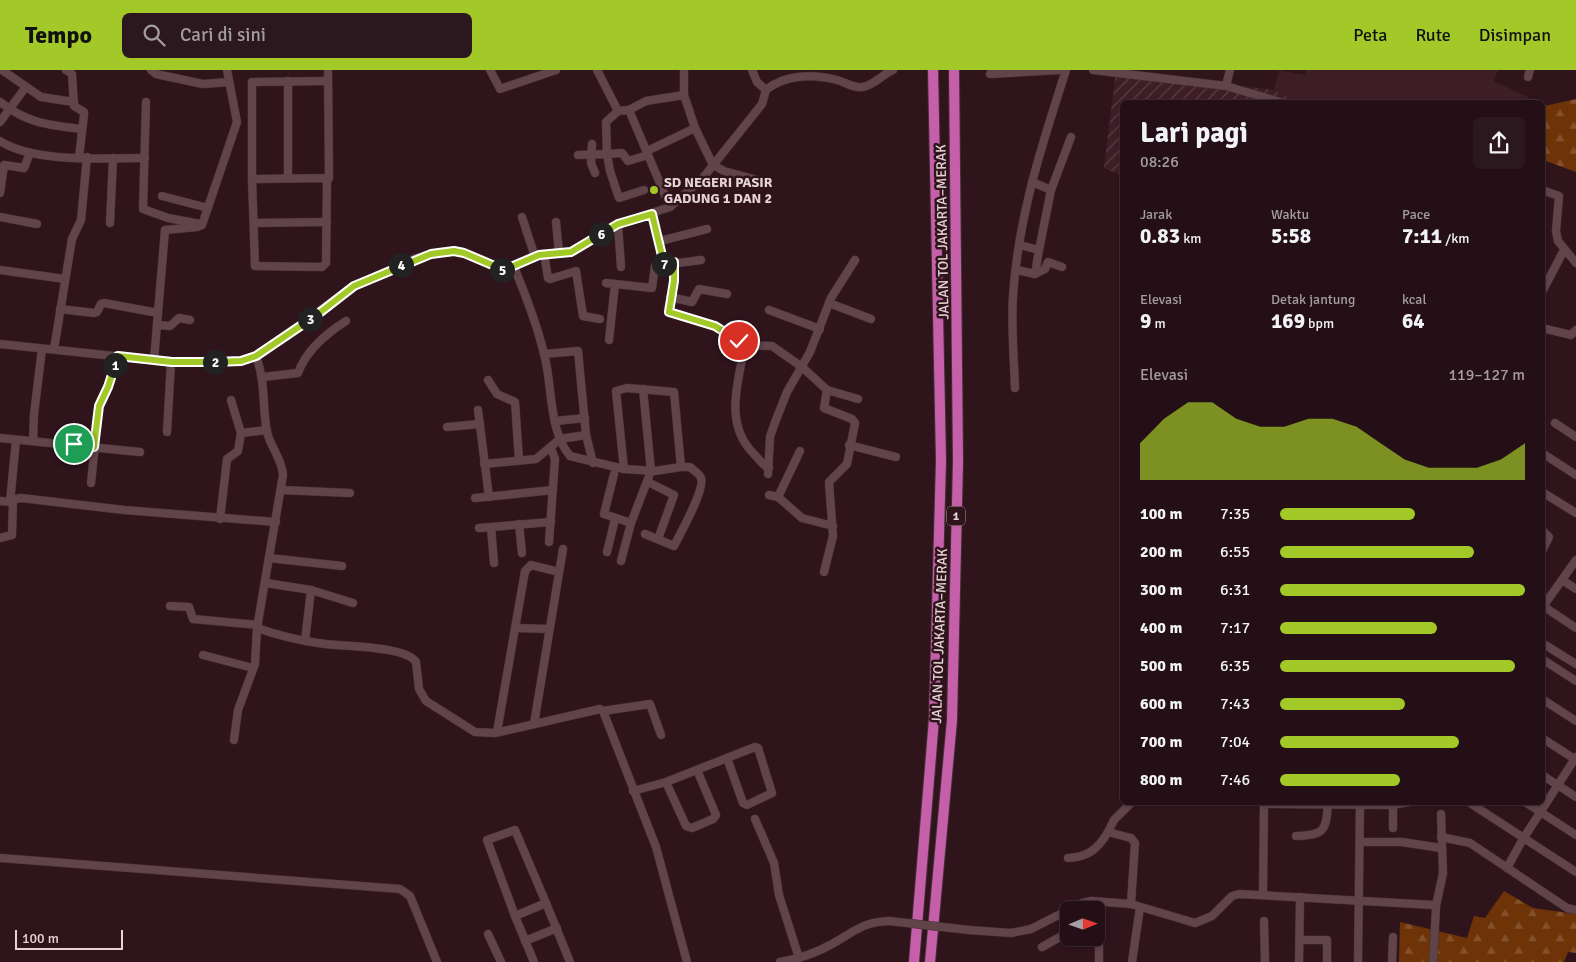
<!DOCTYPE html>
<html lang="id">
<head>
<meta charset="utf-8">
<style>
	body { margin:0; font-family:Signika,sans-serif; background:#2b181e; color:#f1f3f6; height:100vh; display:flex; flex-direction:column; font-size:19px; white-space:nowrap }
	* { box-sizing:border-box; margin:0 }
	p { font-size:16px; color:#a39ca0 }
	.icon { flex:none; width:28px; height:28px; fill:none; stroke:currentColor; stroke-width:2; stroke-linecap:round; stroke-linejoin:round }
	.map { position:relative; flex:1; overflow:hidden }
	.details { position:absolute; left:1120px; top:30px; width:425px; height:705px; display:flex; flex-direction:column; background:#230f15; border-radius:8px; box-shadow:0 1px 4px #0004,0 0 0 1px #402f34 }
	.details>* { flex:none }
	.needle { width:32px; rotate:88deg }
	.fabs { position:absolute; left:1060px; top:831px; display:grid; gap:10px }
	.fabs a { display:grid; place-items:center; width:45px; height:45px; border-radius:8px; background:#230f15; box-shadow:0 1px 4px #0004,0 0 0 1px #402f34; font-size:25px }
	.scale { position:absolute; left:15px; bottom:12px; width:108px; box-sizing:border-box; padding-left:5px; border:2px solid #e6d3d7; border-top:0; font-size:14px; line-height:18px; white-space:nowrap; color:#e6d3d7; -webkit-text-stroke:4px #2f141c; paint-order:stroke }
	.pin { position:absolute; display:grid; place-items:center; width:42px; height:42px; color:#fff; margin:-21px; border:2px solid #fff; border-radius:50%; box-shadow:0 1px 5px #0007 }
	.km { position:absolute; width:25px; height:25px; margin:-12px; border-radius:50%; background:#222; color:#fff; font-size:14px; line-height:25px; text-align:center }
	.round { display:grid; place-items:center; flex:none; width:52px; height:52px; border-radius:8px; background:#2b181e }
	.headline { display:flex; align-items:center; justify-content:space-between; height:85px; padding:0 20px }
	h1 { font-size:28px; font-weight:800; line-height:38px }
	.figures { display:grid; grid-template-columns:repeat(3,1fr); gap:8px; height:85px; padding:5px 20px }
	.figures div { display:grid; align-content:center }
	.figures b { font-size:21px; font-weight:800 }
	.figures small { font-size:14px; font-weight:400 }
	.figures p { font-size:14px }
	.chart { height:140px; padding:10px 20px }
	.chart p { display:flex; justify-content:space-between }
	.chart svg { width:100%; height:90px; margin-top:5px; fill:#a2c928; opacity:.7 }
	ul { padding:0 20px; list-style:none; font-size:16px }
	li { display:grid; grid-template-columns:80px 60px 1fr; align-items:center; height:38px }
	li i { height:12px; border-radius:6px; background:#a2c928 }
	header { display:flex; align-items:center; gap:30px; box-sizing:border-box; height:70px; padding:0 25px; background:#a2c928; color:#111 }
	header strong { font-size:24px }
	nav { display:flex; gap:28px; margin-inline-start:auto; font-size:18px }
	.search { width:350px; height:45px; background:#2b181e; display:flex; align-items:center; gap:12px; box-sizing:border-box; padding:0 18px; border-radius:8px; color:#a39ca0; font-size:19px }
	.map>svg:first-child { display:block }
	.built { fill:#3d1d26 }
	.industrial { fill:url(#industrial-furrows) }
	.forest { fill:url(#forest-firs) }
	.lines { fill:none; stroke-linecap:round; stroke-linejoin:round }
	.minor-casing { stroke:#433034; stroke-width:9 }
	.highway-casing { stroke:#433034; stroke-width:12 }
	.minor { stroke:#61434a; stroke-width:8 }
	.highway { stroke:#c65faa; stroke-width:10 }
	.minor-bridge-casing { stroke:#433034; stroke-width:9; stroke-linecap:butt }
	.minor-bridge { stroke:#61434a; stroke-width:8 }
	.route-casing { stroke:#fff; stroke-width:10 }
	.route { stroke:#a2c928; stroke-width:6 }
	.poi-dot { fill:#a2c928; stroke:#2f141c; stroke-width:2 }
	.labels { text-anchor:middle; stroke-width:5; stroke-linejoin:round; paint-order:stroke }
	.shield { fill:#2f141c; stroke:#af9a9f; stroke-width:1 }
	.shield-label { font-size:12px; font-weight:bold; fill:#e6d3d7 }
	.poi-label { font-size:14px; font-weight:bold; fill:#e6d3d7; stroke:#2f141c; text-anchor:start }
	.street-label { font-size:14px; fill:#e6d3d7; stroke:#2f141c }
</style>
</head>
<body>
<header>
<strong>Tempo</strong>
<div class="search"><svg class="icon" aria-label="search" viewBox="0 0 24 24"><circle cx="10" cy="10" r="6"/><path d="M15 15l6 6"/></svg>Cari di sini</div>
<nav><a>Peta</a><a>Rute</a><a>Disimpan</a></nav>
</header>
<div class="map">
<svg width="1576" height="892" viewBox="0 0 1576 892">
	<defs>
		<pattern id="industrial-furrows" width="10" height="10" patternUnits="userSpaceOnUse" patternTransform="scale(1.25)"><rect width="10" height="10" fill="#3d1d26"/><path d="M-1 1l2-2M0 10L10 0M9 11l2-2" fill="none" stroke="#593d45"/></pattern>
		<pattern id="forest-firs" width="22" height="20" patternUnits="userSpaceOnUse" patternTransform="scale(1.25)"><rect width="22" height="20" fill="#6e3408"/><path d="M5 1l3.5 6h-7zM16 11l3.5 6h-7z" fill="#83502b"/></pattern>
	</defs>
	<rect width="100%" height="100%" fill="#2f141c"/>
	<path class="built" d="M1279,0L1305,5L1306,0H1498L1494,11L1538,32H1298L1274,20Z"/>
	<path class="industrial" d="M1116,1L1274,20L1298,32H1122V106L1104,98Z"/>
	<g class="forest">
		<path d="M1576,29V102L1543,90L1542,42L1545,36Z"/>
		<path d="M1504,821L1533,838L1576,844V883L1568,882L1564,892H1399L1400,852L1467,868L1474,846L1485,848Z"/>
	</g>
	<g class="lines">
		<g class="minor-casing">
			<g id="minor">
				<path d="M2,0L41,27L74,32"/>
				<path d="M66,0L72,4L74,36L84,42V45L79,87"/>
				<path d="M151,0L156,4L203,14L229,12"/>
				<path d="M328,0L329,108L327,111L326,193L322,197L255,196L252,109L329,108"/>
				<path d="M490,0L500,19L556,0"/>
				<path d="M597,0L618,41L629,40L670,137"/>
				<path d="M684,0V25L695,58L713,95L724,101L761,111"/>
				<path d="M1093,0L1226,16L1280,32"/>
				<path d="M990,4L1060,0"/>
				<path d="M1528,7L1530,0"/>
				<path d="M1226,16L1230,0"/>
				<path d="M766,20C785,4 814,4 837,10C845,12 855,19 863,17C874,15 883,4 893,0"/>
				<path d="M0,32C27,53 48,55 81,59"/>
				<path d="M146,32L143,139L168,148L200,154"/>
				<path d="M629,40L646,31L684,25"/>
				<path d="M618,41L606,52L607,84L622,83L628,91L648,85"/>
				<path d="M0,52L25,18"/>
				<path d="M0,71C34,93 104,88 145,88"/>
				<path d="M592,74L591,93L595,103"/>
				<path d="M647,81L695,58"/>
				<path d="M578,85L607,84L610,101L619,128L644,120"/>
				<path d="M288,108V11"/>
				<path d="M252,109V12L327,11"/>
				<path d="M1051,120L1071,67"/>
				<path d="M1542,120L1559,126L1556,161L1558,171L1576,193"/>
				<path d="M0,123L4,95L24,98L30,83"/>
				<path d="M162,126L208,138"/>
				<path d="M653,144L664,194"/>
				<path d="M0,147L37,154"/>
				<path d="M522,147L535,187"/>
				<path d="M556,152L559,183"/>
				<path d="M110,153L113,88"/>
				<path d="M254,153L327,152"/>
				<path d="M618,154L621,197"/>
				<path d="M660,171L707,159"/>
				<path d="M1020,175L1039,180L1051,120L1032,112"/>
				<path d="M544,184L548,208L550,209L576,201L583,246L600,249"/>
				<path d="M674,193V212L668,240L670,243L715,256L745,275L772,276L802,297L827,320L858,329"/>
				<path d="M514,197C526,226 537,254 544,284C553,316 548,360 570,386L624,399L655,401L681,397L674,322L627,318L616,321L624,399"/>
				<path d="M0,200L65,209"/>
				<path d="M1017,200L1035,204L1039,180"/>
				<path d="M1035,204L1045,199L1048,192L1062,197"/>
				<path d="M606,213L652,218L655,196L701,190"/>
				<path d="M1542,222L1564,180"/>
				<path d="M670,227L692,232L699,219L727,224"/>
				<path d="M829,233L871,249"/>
				<path d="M60,239L94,243L97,242L101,234L104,233L158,243"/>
				<path d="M769,240L820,259"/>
				<path d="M157,255L170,256L179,248L190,250"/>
				<path d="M1542,258L1571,265L1576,260"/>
				<path d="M609,270L615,214"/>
				<path d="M0,274L171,292L241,291L256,286L271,276L354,216L416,188L431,184L454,181L464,183L504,200L539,185L571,182L618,154L670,137L702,109L762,34L766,20L757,12L752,0"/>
				<path d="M745,275C738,312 723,355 755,385C760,390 762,395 769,398"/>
				<path d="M54,279L72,169L81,150L87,87"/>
				<path d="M154,290L165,160L197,157L202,155L237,52L227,0"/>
				<path d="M263,307L298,303C306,281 327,263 346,251"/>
				<path d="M488,310L497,324L515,332L519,390"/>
				<path d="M1015,318C1014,288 1011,256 1013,226C1018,148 1042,74 1066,0"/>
				<path d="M478,340L489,427"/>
				<path d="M555,351L585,348"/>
				<path d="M1555,353L1576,367"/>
				<path d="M447,357L480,354"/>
				<path d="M167,362L171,292"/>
				<path d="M241,363L267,360"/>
				<path d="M586,365L593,393"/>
				<path d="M0,368L140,382"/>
				<path d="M33,371L34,344L42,279"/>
				<path d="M849,375L896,387"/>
				<path d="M1542,383L1576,405"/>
				<path d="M484,394L536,389L560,369L586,365L578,281L544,284"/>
				<path d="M614,404L604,444L631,453L651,401L643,319"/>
				<path d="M768,404L770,367L774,355L787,322L810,282L831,228L855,190"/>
				<path d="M648,412L674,425L658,469"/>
				<path d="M91,413L99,336L108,317L118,286"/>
				<path d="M282,420L350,423"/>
				<path d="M1542,422L1576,443"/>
				<path d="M769,425L778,427L802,448L833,456"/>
				<path d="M778,427L800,381"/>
				<path d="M475,428L553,420"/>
				<path d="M0,431L13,432L15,429L21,428L124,440L276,452"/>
				<path d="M10,432L16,370"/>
				<path d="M220,449L227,389L238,381L241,363L231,330"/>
				<path d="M519,454L522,483"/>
				<path d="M491,457L494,493"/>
				<path d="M479,458L551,452"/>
				<path d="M1542,460L1549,467L1542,481"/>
				<path d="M645,464L674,476C680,464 705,420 701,408C700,404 693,400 690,397H681"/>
				<path d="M0,468L12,465L13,432"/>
				<path d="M549,472L555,389L551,378"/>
				<path d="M607,482L615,449"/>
				<path d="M269,488L342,496"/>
				<path d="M621,491L631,453"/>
				<path d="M824,502L833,466L829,412L847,394L855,353L852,349L824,338L827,320"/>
				<path d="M1562,510L1576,519"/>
				<path d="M266,513L311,520L305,571"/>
				<path d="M311,520L353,533"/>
				<path d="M170,536L189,537L193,549L258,555"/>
				<path d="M1543,536L1576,558"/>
				<path d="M1542,538L1576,490"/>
				<path d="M257,558C277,565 297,570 318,573C338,577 405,575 416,592L419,619L426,631L475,662L495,663L600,639L603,641L656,777L687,892"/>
				<path d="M516,558L549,559"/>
				<path d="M1542,573L1576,594"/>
				<path d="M203,585L253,598"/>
				<path d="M1542,589L1576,611"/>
				<path d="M1542,629L1576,651"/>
				<path d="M603,641L650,634L661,665"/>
				<path d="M534,654L563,479"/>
				<path d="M497,662L525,501L531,495L559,502"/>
				<path d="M1542,668L1576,690"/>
				<path d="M234,670L238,640L255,594L257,558L283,405C282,389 271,378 267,362C262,336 266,313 256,286"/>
				<path d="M755,677L758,678L772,723L747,735L743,733L727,688Z"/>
				<path d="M1542,705L1576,727"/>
				<path d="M666,712L686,756L692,758L713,749L716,745L697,700"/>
				<path d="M633,721L666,712L727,688"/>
				<path d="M1393,732V758"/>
				<path d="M1525,732L1576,765"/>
				<path d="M1470,733L1576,802"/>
				<path d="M1264,734L1391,735L1410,732"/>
				<path d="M755,749L774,793L779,825L799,888"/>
				<path d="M1108,762L1114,750L1132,732"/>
				<path d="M1296,766C1325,765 1326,761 1328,732"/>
				<path d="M1441,767L1470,773L1567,838L1576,840"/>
				<path d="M1361,772H1402L1441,778"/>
				<path d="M0,788L400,819L410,826L437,892"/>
				<path d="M1068,788C1088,787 1098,779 1108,762L1131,768L1135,773L1131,834"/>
				<path d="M1507,798L1523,769L1576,687"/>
				<path d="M1263,824L1264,732"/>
				<path d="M546,833L515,760L487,770L515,846L546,833L570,892"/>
				<path d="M1436,836L1443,803L1441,744"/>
				<path d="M515,846L534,892"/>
				<path d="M1264,851L1265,892"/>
				<path d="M969,860L1011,863L1031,859L1082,833L1092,831L1131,834L1195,853L1212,846L1232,826L1239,824L1434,835L1436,838L1433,892"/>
				<path d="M488,864L501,892"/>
				<path d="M1300,870H1327V892"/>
				<path d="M525,871L557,858"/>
				<path d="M1042,877L1069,862"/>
				<path d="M780,892C798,889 816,883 832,874C854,862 862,852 889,851"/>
				<path d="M1099,892V832"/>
				<path d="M1132,892L1140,837"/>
				<path d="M1299,892L1300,827"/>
				<path d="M1358,892L1360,732"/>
				<path d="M1392,892L1393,867"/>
			</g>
		</g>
		<g class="highway-casing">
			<g id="highway">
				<path d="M914,892L934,649L941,390L933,0"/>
				<path d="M930,892L952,650L958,391L954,0"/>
			</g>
		</g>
		<use href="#minor" class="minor"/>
		<use href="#highway" class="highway"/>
		<g class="minor-bridge-casing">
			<path id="minor-bridge" d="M889,851L969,860"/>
		</g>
		<use href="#minor-bridge" class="minor-bridge"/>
	</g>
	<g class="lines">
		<g class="route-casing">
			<path id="route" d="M74,374L94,377L99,336L108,317L118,286L172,292H215L241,291L256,286L318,244L354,216L431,184L454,181L464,183L504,200L539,185L571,182L618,154L652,144L664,194L674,192V211L669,242L715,256L739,271"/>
		</g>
		<use href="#route" class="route"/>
	</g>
	<circle class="poi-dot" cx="654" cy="120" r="5"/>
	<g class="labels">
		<rect class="shield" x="947" y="436.5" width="18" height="19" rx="4"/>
		<g class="shield-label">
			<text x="956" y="450">1</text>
		</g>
		<g class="poi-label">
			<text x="664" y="117">SD NEGERI PASIR<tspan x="664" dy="16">GADUNG 1 DAN 2</tspan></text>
		</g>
		<g class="street-label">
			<text transform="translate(942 162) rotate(-91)" y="5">JALAN TOL JAKARTA–MERAK</text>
			<text transform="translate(939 566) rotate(-88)" y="5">JALAN TOL JAKARTA–MERAK</text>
		</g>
	</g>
</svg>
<div class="fabs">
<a><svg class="needle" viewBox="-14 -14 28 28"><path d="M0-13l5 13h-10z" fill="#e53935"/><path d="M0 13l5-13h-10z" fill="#a39ca0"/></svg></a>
</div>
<div class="scale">100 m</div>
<div class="pin" style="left:74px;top:374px;background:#1e9e55"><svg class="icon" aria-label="arrive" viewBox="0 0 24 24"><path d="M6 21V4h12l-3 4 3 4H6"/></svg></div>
<div class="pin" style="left:739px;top:271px;background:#d93025"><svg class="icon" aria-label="check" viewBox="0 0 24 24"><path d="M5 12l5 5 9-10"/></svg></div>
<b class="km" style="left:115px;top:295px">1</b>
<b class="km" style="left:215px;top:292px">2</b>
<b class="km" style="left:310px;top:249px">3</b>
<b class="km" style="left:401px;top:195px">4</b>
<b class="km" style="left:502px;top:200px">5</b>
<b class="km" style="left:601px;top:164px">6</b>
<b class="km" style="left:664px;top:194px">7</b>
<section class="details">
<div class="headline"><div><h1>Lari pagi</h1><p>08:26</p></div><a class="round"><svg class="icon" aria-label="share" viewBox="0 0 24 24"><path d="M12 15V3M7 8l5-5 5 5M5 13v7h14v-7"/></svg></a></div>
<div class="figures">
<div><p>Jarak</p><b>0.83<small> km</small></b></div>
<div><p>Waktu</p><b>5:58</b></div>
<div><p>Pace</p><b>7:11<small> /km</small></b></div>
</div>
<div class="figures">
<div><p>Elevasi</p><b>9<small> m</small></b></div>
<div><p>Detak jantung</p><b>169<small> bpm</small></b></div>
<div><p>kcal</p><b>64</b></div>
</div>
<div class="chart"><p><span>Elevasi</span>119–127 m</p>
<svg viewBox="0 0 160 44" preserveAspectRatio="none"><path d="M0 44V26L10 14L20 6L30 6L40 14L50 18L60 18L70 14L80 14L90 18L100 26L110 34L120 38L130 38L140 38L150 34L160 26V44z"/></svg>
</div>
<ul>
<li><b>100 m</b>7:35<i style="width:55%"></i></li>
<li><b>200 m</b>6:55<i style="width:79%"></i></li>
<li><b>300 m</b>6:31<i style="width:100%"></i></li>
<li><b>400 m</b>7:17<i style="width:64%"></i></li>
<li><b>500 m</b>6:35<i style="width:96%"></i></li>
<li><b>600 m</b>7:43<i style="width:51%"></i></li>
<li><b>700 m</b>7:04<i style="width:73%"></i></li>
<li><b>800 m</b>7:46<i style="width:49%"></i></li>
</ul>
</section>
</div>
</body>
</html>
